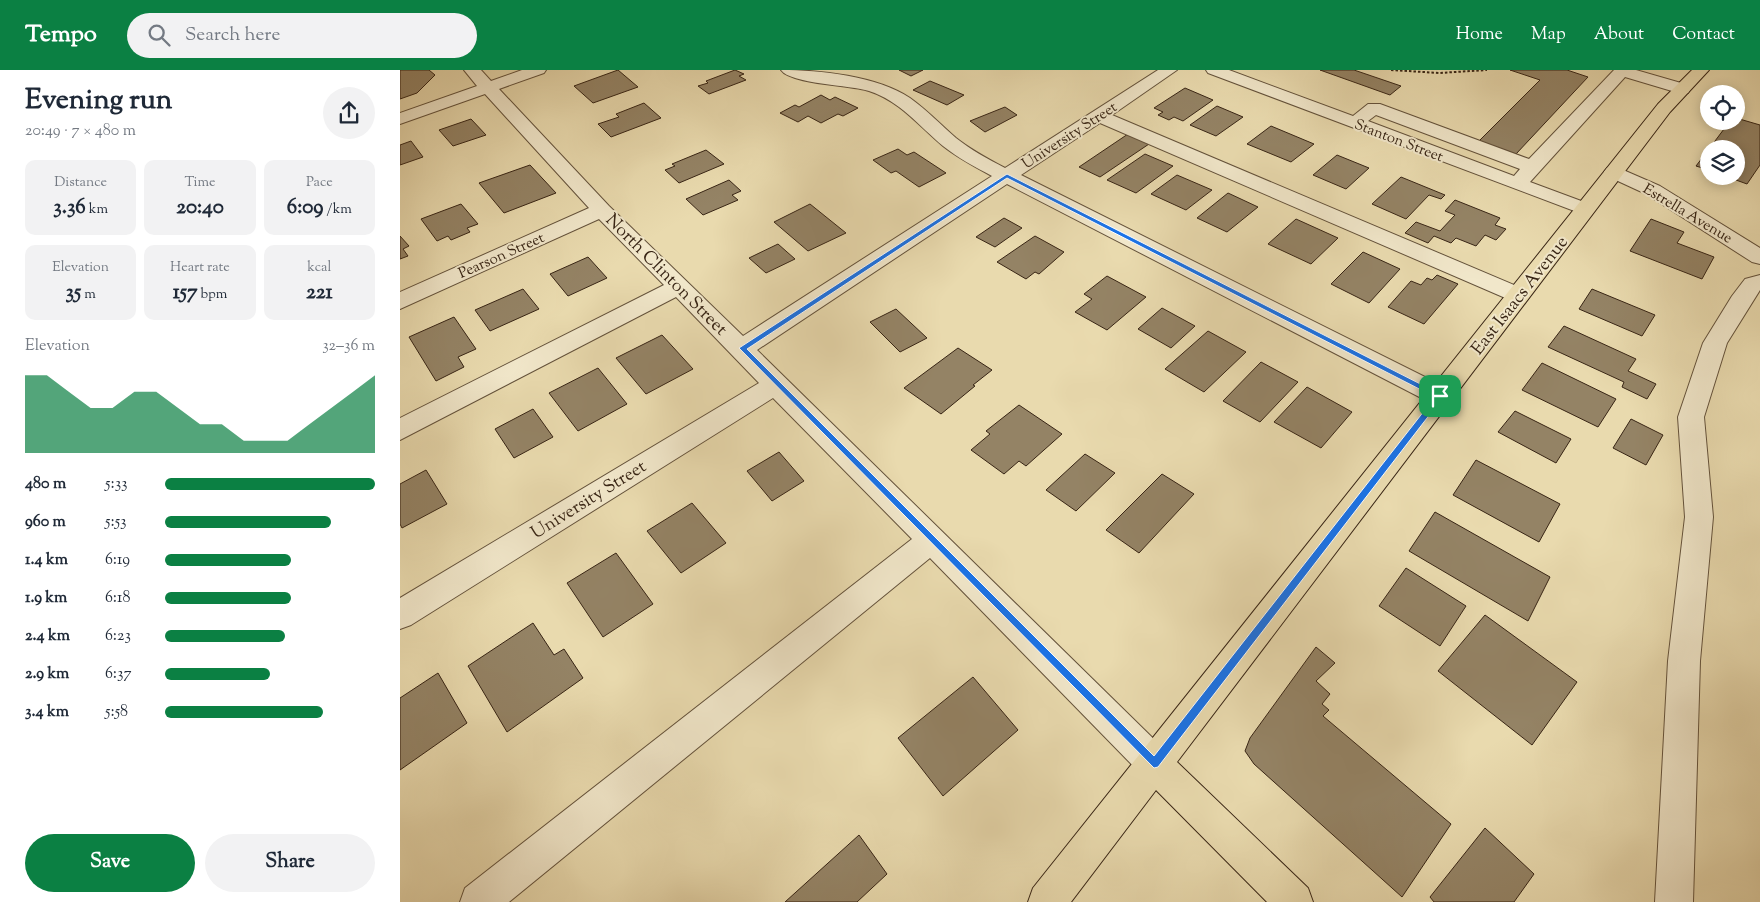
<!DOCTYPE html>
<html lang="en">
<head>
<meta charset="utf-8">
<style>
	body { margin:0; font-family:"Sorts Mill Goudy",serif; background:#f2f2f3; color:#1f2937; height:100vh; display:flex; flex-direction:column; font-size:19px; white-space:nowrap }
	* { box-sizing:border-box; margin:0 }
	p { font-size:16px; color:#747a83 }
	.icon { flex:none; width:28px; height:28px; fill:none; stroke:currentColor; stroke-width:2; stroke-linecap:round; stroke-linejoin:round }
	.map { position:relative; flex:1; overflow:hidden }
	.panel { display:flex; flex-direction:column; background:#fff; width:400px }
	.panel>* { flex:none }
	.buttons { position:absolute; left:1300px; top:15px; display:grid; gap:10px }
	.buttons a { display:grid; place-items:center; width:45px; height:45px; border-radius:50%; background:#fff; box-shadow:0 2px 12px #0003; font-size:25px }
	.pin { position:absolute; display:grid; place-items:center; width:42px; height:42px; color:#fff; margin:-21px; border-radius:10px; box-shadow:0 2px 8px #0006 }
	.round { display:grid; place-items:center; flex:none; width:52px; height:52px; border-radius:26px; background:#f2f2f3 }
	.overview { display:flex; align-items:center; justify-content:space-between; height:85px; padding:0 25px }
	h1 { font-size:28px; font-weight:800; line-height:38px }
	.figures { display:grid; grid-template-columns:repeat(3,1fr); gap:8px; height:85px; padding:5px 25px }
	.figures div { display:grid; align-content:center; border-radius:10px; background:#f2f2f3; text-align:center }
	.figures b { font-size:21px; font-weight:800 }
	.figures small { font-size:14px; font-weight:400 }
	.figures p { font-size:14px }
	.chart { height:140px; padding:10px 25px }
	.chart p { display:flex; justify-content:space-between }
	.chart svg { width:100%; height:90px; margin-top:5px; fill:#0b8043; opacity:.7 }
	.button { display:flex; gap:10px; margin-top:auto; padding:10px 25px }
	.button a { flex:1; height:58px; border-radius:30px; background:#0b8043; color:#fff; font-size:20px; font-weight:800; line-height:58px; text-align:center }
	.button a+a { background:#f2f2f3; color:#1f2937 }
	ul { padding:0 25px; list-style:none; font-size:16px }
	li { display:grid; grid-template-columns:80px 60px 1fr; align-items:center; height:38px }
	li i { height:12px; border-radius:6px; background:#0b8043 }
	header { display:flex; align-items:center; gap:30px; box-sizing:border-box; height:70px; padding:0 25px; background:#0b8043; color:#fff }
	header strong { font-size:24px }
	nav { display:flex; gap:28px; margin-inline-start:auto; font-size:18px }
	.search { width:350px; height:45px; background:#f2f2f3; display:flex; align-items:center; gap:12px; box-sizing:border-box; padding:0 18px; border-radius:28px; color:#747a83; font-size:19px }
	main { display:flex; flex:1; min-height:0 }
	.map>svg:first-child { display:block }
	.building { fill:#948365; stroke:#382515 }
	.lines { fill:none; stroke-linecap:round; stroke-linejoin:round }
	.minor-casing { stroke:#64523b; stroke-width:2 }
	.major-casing { stroke:#382515; stroke-width:2 }
	.path { stroke:#382515; stroke-width:2; stroke-dasharray:2.5 2; stroke-linecap:butt }
	.minor { fill:#f1e7ca; fill-rule:evenodd }
	.major { fill:#e9daae; fill-rule:evenodd }
	.route { fill:#1a73e8; stroke:#fff; fill-rule:evenodd }
	.labels { text-anchor:middle; stroke-width:4; stroke-linejoin:round; paint-order:stroke }
	.far-street-label { font-size:15px; fill:#382515; stroke:#f1e7ca }
	.street-label { font-size:18px; fill:#382515; stroke:#f1e7ca }
</style>
</head>
<body>
<header>
<strong>Tempo</strong>
<div class="search"><svg class="icon" aria-label="search" viewBox="0 0 24 24"><circle cx="10" cy="10" r="6"/><path d="M15 15l6 6"/></svg>Search here</div>
<nav><a>Home</a><a>Map</a><a>About</a><a>Contact</a></nav>
</header>
<main>
<section class="panel">
<div class="overview"><div><h1>Evening run</h1><p>20:49 · 7 × 480 m</p></div><a class="round"><svg class="icon" aria-label="share" viewBox="0 0 24 24"><path d="M12 15V3M7 8l5-5 5 5M5 13v7h14v-7"/></svg></a></div>
<div class="figures">
<div><p>Distance</p><b>3.36<small> km</small></b></div>
<div><p>Time</p><b>20:40</b></div>
<div><p>Pace</p><b>6:09<small> /km</small></b></div>
</div>
<div class="figures">
<div><p>Elevation</p><b>35<small> m</small></b></div>
<div><p>Heart rate</p><b>157<small> bpm</small></b></div>
<div><p>kcal</p><b>221</b></div>
</div>
<div class="chart"><p><span>Elevation</span>32–36 m</p>
<svg viewBox="0 0 160 44" preserveAspectRatio="none"><path d="M0 44V6L10 6L20 14L30 22L40 22L50 14L60 14L70 22L80 30L90 30L100 38L110 38L120 38L130 30L140 22L150 14L160 6V44z"/></svg>
</div>
<ul>
<li><b>480 m</b>5:33<i style="width:100%"></i></li>
<li><b>960 m</b>5:53<i style="width:79%"></i></li>
<li><b>1.4 km</b>6:19<i style="width:60%"></i></li>
<li><b>1.9 km</b>6:18<i style="width:60%"></i></li>
<li><b>2.4 km</b>6:23<i style="width:57%"></i></li>
<li><b>2.9 km</b>6:37<i style="width:50%"></i></li>
<li><b>3.4 km</b>5:58<i style="width:75%"></i></li>
</ul>
<div class="button"><a>Save</a><a>Share</a></div>
</section>
<div class="map">
<svg width="1360" height="832" viewBox="0 0 1360 832">
	<rect width="100%" height="100%" fill="#e9daae"/>
	<filter id="stains"><feTurbulence type="fractalNoise" baseFrequency=".004" numOctaves="4"/><feColorMatrix values="0 0 0 0 .2 0 0 0 0 .09 0 0 0 0 .02 0 0 0 .5 -.17"/></filter>
	<radialGradient id="worn" r=".72"><stop offset=".6" stop-color="#630" stop-opacity="0"/><stop offset="1" stop-color="#630" stop-opacity=".3"/></radialGradient>
	<g class="building">
		<path d="M0,0H29L35,5L17,23L0,29Z"/>
		<path d="M218,0L238,17L193,33L174,16Z"/>
		<path d="M335,0L344,4L339,6L346,10L309,24L298,16L308,13L306,11Z"/>
		<path d="M499,0H523L511,6Z"/>
		<path d="M920,0H954L1001,16L990,25Z"/>
		<path d="M1110,0H1167L1188,7L1116,84L1079,71L1140,10Z"/>
		<path d="M530,11L564,25L547,35L513,20Z"/>
		<path d="M785,18L813,30L783,51L774,47L769,50L758,45L763,42L754,38Z"/>
		<path d="M421,25L430,30L435,27L458,38L443,46L438,44L421,53L408,46L398,52L380,43L395,35L399,37Z"/>
		<path d="M244,33L261,48L211,67L198,54L219,47L216,44Z"/>
		<path d="M817,36L843,47L816,66L790,55Z"/>
		<path d="M605,37L617,45L585,62L570,51Z"/>
		<path d="M1336,48L1360,55V95L1347,114L1325,106H1336V79H1309L1330,51H1336Z"/>
		<path d="M71,49L86,65L53,76L39,60Z"/>
		<path d="M871,56L914,74L891,92L847,74Z"/>
		<path d="M728,64L749,74L700,107L679,97Z"/>
		<path d="M11,71L23,87L0,95V75Z"/>
		<path d="M498,79L507,85L514,82L546,103L519,117L496,101L491,103L473,90Z"/>
		<path d="M1309,79V100L1296,96Z"/>
		<path d="M306,80L324,94L279,113L265,100L275,96L272,94Z"/>
		<path d="M745,84L773,96L736,123L707,110Z"/>
		<path d="M937,85L969,98L946,119L913,105Z"/>
		<path d="M130,95L156,123L104,143L79,113Z"/>
		<path d="M777,105L812,120L786,140L751,124Z"/>
		<path d="M1001,107L1045,125L1041,129L1029,125L1006,149L972,134Z"/>
		<path d="M329,110L341,121L332,125L338,130L303,145L286,129Z"/>
		<path d="M828,123L858,137L827,162L797,148Z"/>
		<path d="M1055,130L1100,148L1095,155L1106,159L1096,170L1085,165L1076,176L1056,168L1051,173L1034,166L1028,173L1005,163L1016,152L1040,161L1055,145L1045,141Z"/>
		<path d="M61,134L78,154L67,158L70,162L51,170L48,166L37,171L21,149Z"/>
		<path d="M410,134L446,163L408,181L374,152Z"/>
		<path d="M604,148L622,158L595,177L576,167Z"/>
		<path d="M896,149L938,168L911,194L868,174Z"/>
		<path d="M1251,149L1284,162L1277,173L1314,187L1302,209L1230,181Z"/>
		<path d="M0,166L9,176L3,179L8,186L0,189Z"/>
		<path d="M635,166L664,182L639,204L635,202L626,209L597,192Z"/>
		<path d="M378,174L395,189L366,203L349,188Z"/>
		<path d="M963,182L1000,199L969,233L931,214Z"/>
		<path d="M188,187L207,208L168,226L150,204Z"/>
		<path d="M1037,205L1058,214L1024,254L988,237L1011,211L1021,215L1027,208L1032,210Z"/>
		<path d="M707,206L746,227L707,260L675,242L692,229L684,224Z"/>
		<path d="M123,219L139,239L90,261L75,240Z"/>
		<path d="M1192,219L1255,245L1242,266L1179,239Z"/>
		<path d="M762,238L795,256L771,278L738,259Z"/>
		<path d="M496,239L527,268L500,282L470,252Z"/>
		<path d="M54,247L76,279L58,287L64,297L36,311L9,267Z"/>
		<path d="M1164,256L1236,289L1228,301L1256,314L1247,329L1222,317L1224,312L1148,277Z"/>
		<path d="M808,261L846,282L804,322L765,299Z"/>
		<path d="M262,265L293,299L246,324L216,288Z"/>
		<path d="M558,278L592,300L573,315L575,316L541,344L504,318Z"/>
		<path d="M861,292L898,312L860,352L823,331Z"/>
		<path d="M1142,293L1216,329L1198,357L1122,320Z"/>
		<path d="M198,298L227,334L178,361L149,323Z"/>
		<path d="M907,317L952,342L921,378L874,352Z"/>
		<path d="M619,335L662,364L626,396L619,391L604,404L571,380L590,364L586,361Z"/>
		<path d="M133,339L153,367L114,388L95,359Z"/>
		<path d="M1115,341L1171,369L1156,393L1098,362Z"/>
		<path d="M1231,349L1263,365L1246,395L1213,378Z"/>
		<path d="M379,382L404,411L372,431L347,401Z"/>
		<path d="M685,384L715,403L676,441L646,420Z"/>
		<path d="M1076,390L1160,434L1139,472L1053,425Z"/>
		<path d="M26,400L47,434L2,458L0,454V414Z"/>
		<path d="M762,404L794,424L739,483L706,460Z"/>
		<path d="M292,433L326,473L281,503L247,461Z"/>
		<path d="M1035,442L1150,507L1128,551L1009,481Z"/>
		<path d="M216,483L253,534L203,567L167,513Z"/>
		<path d="M1006,498L1066,536L1040,576L979,536Z"/>
		<path d="M1085,545L1177,612L1132,675L1038,601Z"/>
		<path d="M133,553L154,585L164,579L183,608L107,662L68,596Z"/>
		<path d="M916,577L935,593L916,611L930,624L922,634L929,640L923,646L1051,754L1002,827L854,694L845,681L850,668Z"/>
		<path d="M38,603L67,653L0,700V628Z"/>
		<path d="M573,607L618,660L543,726L498,668Z"/>
		<path d="M1085,758L1134,804L1114,832H1034L1030,827Z"/>
		<path d="M459,765L487,804L457,832H385Z"/>
	</g>
	<g class="lines">
		<g class="minor-casing">
			<g id="minor">
				<path d="M64,0H81L91,11L122,0H146L144,3L99,19L209,136L343,266L592,106C575,97 558,88 543,76C519,56 500,31 469,21C451,15 390,14 381,0C420,0 477,6 510,28C527,40 541,55 556,68C571,80 588,89 605,98L758,0H777L712,45L1126,220L1129,225L1126,230L1118,232L1110,230L700,53L621,105L1049,319L1053,326L1049,333L1040,335L1031,333L607,114L357,280L766,681L771,693L766,705L754,710L742,705L530,488L109,832H60L65,818L512,469L373,328L11,555L0,559V528L359,313L276,227L0,370V348L264,215L199,149L0,239V222L189,138L85,24L0,54V43L77,16Z"/>
				<path d="M806,0H829L953,46L968,34H980L1129,89L1214,0H1236L1288,15L1290,19L1288,23L1282,24L1225,7L1130,112L1192,135L1195,139L1192,143L1185,145L808,3ZM976,45L1120,99L1114,106L968,51Z"/>
				<path d="M1214,96L1260,116L1360,178V194L1352,192L1246,124L1207,106L1204,102L1207,98Z"/>
				<path d="M1360,205V220L1327,273L1304,347L1313,447L1300,591L1293,832H1255L1268,591L1285,447L1278,347L1303,273L1332,226L1345,209Z"/>
			</g>
		</g>
		<g class="major-casing">
			<path id="major" d="M1292,0H1309L1270,42L777,692L908,818L913,832H867L756,720L671,832H628L633,818L1258,34Z"/>
		</g>
		<path class="path" d="M991,0L1039,3L1087,0"/>
		<use href="#minor" class="minor"/>
		<use href="#major" class="major"/>
	</g>
	<path class="route" d="M607,104L1044,326L758,697L754,698L339,278ZM607,108L1035,327L754,686L347,279Z"/>
	<g class="labels">
		<g class="far-street-label">
			<text transform="translate(669 65) rotate(-33)" y="5">University Street</text>
			<text transform="translate(999 70) rotate(21)" y="5">Stanton Street</text>
			<text transform="translate(1288 143) rotate(31)" y="5">Estrella Avenue</text>
			<text transform="translate(101 185) rotate(-24)" y="5">Pearson Street</text>
		</g>
		<g class="street-label">
			<text transform="translate(267 204) rotate(45)" y="6">North Clinton Street</text>
			<text transform="translate(1119 225) rotate(-52)" y="6">East Isaacs Avenue</text>
			<text transform="translate(188 429) rotate(-32)" y="6">University Street</text>
		</g>
	</g>
	<rect width="100%" height="100%" filter="url(#stains)"/>
	<rect width="100%" height="100%" fill="url(#worn)"/>
</svg>
<div class="buttons">
<a><svg class="icon" aria-label="locate" viewBox="0 0 24 24"><circle cx="12" cy="12" r="6"/><path d="M12 2v4M12 18v4M2 12h4M18 12h4"/></svg></a>
<a><svg class="icon" aria-label="layers" viewBox="0 0 24 24"><path d="M12 4l9 5-9 5-9-5zM3 14l9 5 9-5"/></svg></a>
</div>
<div class="pin" style="left:1040px;top:326px;background:#1e9e55"><svg class="icon" aria-label="arrive" viewBox="0 0 24 24"><path d="M6 21V4h12l-3 4 3 4H6"/></svg></div>
</div>
</main>
</body>
</html>
